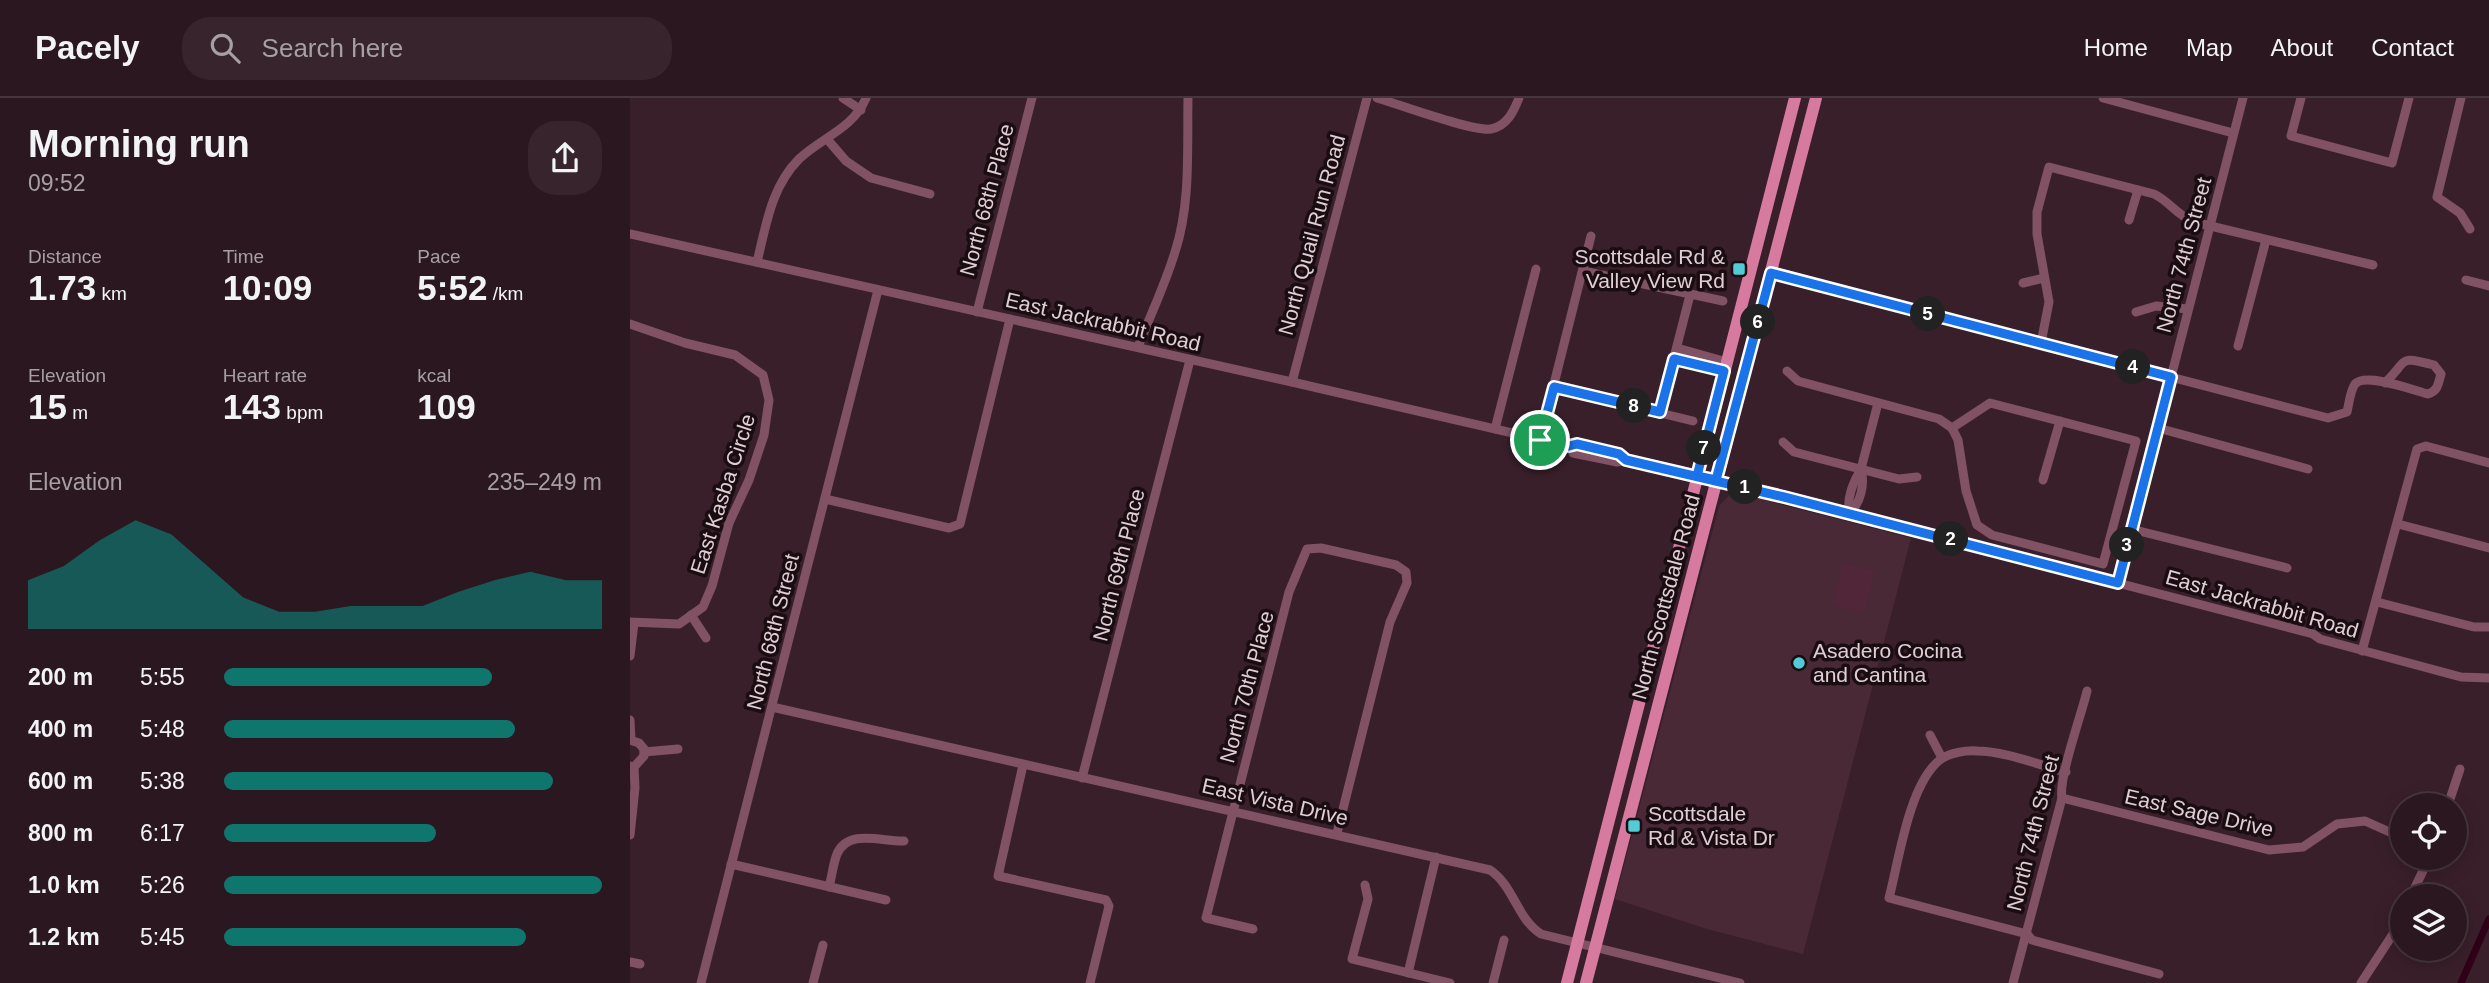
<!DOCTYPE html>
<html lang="en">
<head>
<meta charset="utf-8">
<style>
	body { margin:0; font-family:Helvetica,sans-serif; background:#37242d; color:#f1f3f6; height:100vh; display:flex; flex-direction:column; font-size:26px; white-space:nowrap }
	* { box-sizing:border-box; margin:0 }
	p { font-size:23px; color:#a69fa5 }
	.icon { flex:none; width:38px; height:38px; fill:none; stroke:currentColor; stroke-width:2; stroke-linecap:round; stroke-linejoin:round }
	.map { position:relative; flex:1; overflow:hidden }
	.sheet { display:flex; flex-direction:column; background:#2b1720; width:630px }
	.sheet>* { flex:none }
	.buttons { position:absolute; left:1760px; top:695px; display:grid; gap:14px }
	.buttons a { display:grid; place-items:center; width:77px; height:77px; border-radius:50%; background:#2b1720; box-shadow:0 4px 18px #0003,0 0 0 2px #47363e; font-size:35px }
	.pin { position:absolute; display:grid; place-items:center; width:60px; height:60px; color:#fff; margin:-30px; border:4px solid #fff; border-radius:50%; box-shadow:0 2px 7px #0007 }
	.km { position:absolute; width:35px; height:35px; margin:-18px; border-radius:50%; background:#222; color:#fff; font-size:19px; line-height:35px; text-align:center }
	.round { display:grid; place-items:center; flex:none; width:74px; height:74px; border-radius:28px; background:#37242d }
	.summary { display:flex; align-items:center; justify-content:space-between; height:119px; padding:0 28px }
	h1 { font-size:38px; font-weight:700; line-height:52px }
	.metrics { display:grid; grid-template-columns:repeat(3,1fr); gap:10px; height:119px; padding:7px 28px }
	.metrics div { display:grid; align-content:center }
	.metrics b { font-size:35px; font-weight:700 }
	.metrics small { font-size:19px; font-weight:400 }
	.metrics p { font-size:19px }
	.chart { height:196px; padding:14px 28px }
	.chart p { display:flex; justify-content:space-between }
	.chart svg { width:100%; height:126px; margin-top:7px; fill:#0f766e; opacity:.7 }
	ul { padding:0 28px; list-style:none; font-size:23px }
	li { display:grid; grid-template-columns:112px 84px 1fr; align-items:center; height:52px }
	li i { height:18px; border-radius:9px; background:#0f766e }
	header { display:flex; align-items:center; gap:42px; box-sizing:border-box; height:98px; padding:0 35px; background:#2b1720; border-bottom:2px solid #47363e }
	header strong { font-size:33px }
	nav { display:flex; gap:38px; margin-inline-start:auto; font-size:24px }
	.search { width:490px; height:63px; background:#37242d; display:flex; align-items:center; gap:18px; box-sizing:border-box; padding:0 24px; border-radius:28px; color:#a69fa5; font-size:26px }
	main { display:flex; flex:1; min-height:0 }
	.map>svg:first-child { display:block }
	.built { fill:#492936 }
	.green { fill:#522639 }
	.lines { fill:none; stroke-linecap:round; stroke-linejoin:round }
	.canal { stroke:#2f0018; stroke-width:7 }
	.minor { stroke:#805264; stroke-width:9 }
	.major { stroke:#d67aa0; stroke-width:12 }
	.route-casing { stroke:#fff; stroke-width:14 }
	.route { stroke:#1a73e8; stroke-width:9 }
	.poi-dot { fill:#52cbd7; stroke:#190d12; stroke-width:2.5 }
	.labels { text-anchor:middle; stroke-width:7; stroke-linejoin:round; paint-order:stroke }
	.street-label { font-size:21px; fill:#e0ced4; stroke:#190d12 }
	.poi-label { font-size:21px; fill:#e0ced4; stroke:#190d12; text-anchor:start }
</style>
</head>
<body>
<header>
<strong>Pacely</strong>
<div class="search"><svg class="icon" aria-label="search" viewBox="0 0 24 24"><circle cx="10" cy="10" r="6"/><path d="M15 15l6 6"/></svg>Search here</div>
<nav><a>Home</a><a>Map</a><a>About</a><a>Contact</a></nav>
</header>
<main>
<section class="sheet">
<div class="summary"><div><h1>Morning run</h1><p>09:52</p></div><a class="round"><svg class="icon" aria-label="share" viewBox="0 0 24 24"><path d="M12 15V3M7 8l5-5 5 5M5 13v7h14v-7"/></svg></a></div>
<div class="metrics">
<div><p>Distance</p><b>1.73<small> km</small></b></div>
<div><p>Time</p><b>10:09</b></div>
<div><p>Pace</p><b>5:52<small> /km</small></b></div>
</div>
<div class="metrics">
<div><p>Elevation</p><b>15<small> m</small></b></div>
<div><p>Heart rate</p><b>143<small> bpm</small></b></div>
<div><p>kcal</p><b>109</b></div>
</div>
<div class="chart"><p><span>Elevation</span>235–249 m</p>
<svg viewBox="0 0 160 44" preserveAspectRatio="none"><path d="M0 44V27L10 22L20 13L30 6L40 11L50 22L60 33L70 38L80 38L90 36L100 36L110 36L120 31L130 27L140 24L150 27L160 27V44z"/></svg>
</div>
<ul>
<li><b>200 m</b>5:55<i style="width:71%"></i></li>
<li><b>400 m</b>5:48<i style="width:77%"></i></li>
<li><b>600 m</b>5:38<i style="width:87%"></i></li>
<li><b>800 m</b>6:17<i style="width:56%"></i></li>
<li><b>1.0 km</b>5:26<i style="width:100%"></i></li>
<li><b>1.2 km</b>5:45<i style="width:80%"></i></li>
</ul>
</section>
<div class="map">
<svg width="1859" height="885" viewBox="0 0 1859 885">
	<rect width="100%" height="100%" fill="#391f2a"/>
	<path class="built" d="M1102,394L1281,440L1173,856L1077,831L985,801L1089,408Z"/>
	<path class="green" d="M1213,465L1245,473L1234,515L1202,507Z"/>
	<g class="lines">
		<path class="canal" d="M1831,885L1859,821"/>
		<g class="minor">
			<path d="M213,0L231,12"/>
			<path d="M747,0C768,6 843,34 861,31C877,28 884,13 889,0"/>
			<path d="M1473,0L1603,35"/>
			<path d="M1671,0L1661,38L1762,65L1779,0"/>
			<path d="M1831,0L1807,99L1830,115L1840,131"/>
			<path d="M197,41L216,63L241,80L300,96"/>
			<path d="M1499,122L1508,92"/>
			<path d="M0,136L662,284L939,348C954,344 984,352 996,362L1285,432L1645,526L1683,536L1690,541L1831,579L1859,580"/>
			<path d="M127,164C136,128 141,89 169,61C192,39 223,31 236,0"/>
			<path d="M953,173L1093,203"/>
			<path d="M1141,175L1698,320L1717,314C1719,306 1720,293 1725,286C1735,274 1783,292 1798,296C1808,293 1808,286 1811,276L1804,267C1767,257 1779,262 1755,285"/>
			<path d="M1836,182L1859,188"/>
			<path d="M1393,185L1414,180"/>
			<path d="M347,214L402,0"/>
			<path d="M1506,214L1526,208L1558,211"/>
			<path d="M0,226L55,245L105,257L133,277L139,302L134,337L119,382L99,425L82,488L73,509L49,526L0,524"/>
			<path d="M1411,245L1419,204L1407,136V114L1419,69L1524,96C1539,103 1548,118 1564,124L1743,167"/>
			<path d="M1608,248L1636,142"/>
			<path d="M508,249C520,218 535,187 545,154C561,105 557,51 558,0"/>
			<path d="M1047,250L1097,264"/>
			<path d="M1044,261L1094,273"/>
			<path d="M1157,273L1168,283L1309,321L1322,330"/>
			<path d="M662,284L737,0"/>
			<path d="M924,289L1063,323"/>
			<path d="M1360,305L1506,343L1473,466L1362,437L1347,427L1336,393L1328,342L1322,330Z"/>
			<path d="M1030,314L1060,197"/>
			<path d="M1528,330L1678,371"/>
			<path d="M865,331L906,171"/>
			<path d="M910,342L961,138"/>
			<path d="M1153,344L1164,354L1269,381L1287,379"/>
			<path d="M939,348L943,355L987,364L996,362"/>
			<path d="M1413,382L1430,323"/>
			<path d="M195,401L319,430L330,426L380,221"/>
			<path d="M1219,416C1217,401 1223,384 1231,371L1248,305"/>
			<path d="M1219,416C1231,405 1235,386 1231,371"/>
			<path d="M1768,426L1859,450"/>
			<path d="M1501,431L1657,470"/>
			<path d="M1488,485L1613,0"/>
			<path d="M1747,504L1844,529H1859"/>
			<path d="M61,517L76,540"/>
			<path d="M1732,553L1787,351L1796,348L1859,365"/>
			<path d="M0,558L4,525"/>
			<path d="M142,609L860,772C884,788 887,821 911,836L1110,885"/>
			<path d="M0,622L1,642"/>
			<path d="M1300,637L1312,660"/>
			<path d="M0,642L9,645L14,651V658L4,669L0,668"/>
			<path d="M14,654L48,651"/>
			<path d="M393,667L368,778L476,802L479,808L460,885"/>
			<path d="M1436,674C1409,667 1374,653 1347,653C1336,652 1320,655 1311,661C1279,685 1269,762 1259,800L1397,836L1402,842L1529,876"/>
			<path d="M452,680L560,262"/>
			<path d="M1432,700L1639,752L1673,749L1707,726L1735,723L1773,740"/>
			<path d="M1818,707L1830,671"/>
			<path d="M0,737L5,690L4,669"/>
			<path d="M101,766L256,802"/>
			<path d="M735,787L738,801L722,861L820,885"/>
			<path d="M199,789C202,778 203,766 207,756C218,730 253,744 274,743"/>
			<path d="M1781,798L1799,760"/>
			<path d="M623,831L576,820L659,494L677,451L691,450L766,467L776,474L777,485L760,524L707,735"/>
			<path d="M0,864L10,866"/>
			<path d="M778,875L806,759"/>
			<path d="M71,885L248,192"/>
			<path d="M183,885L193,847"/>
			<path d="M863,885L874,842"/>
			<path d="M1383,885L1432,700C1428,681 1452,615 1457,593"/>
			<path d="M1731,885L1765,833L1773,816"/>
		</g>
		<g class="major">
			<path d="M937,885L1165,0"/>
			<path d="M956,885L1186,0"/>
		</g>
	</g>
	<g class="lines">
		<g class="route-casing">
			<path id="route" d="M910,342L939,348L947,346L989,356L996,362L1154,399L1488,485L1541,279L1141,175L1086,382L1067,378L1094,273L1044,261L1030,314L924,289L910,342"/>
		</g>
		<use href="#route" class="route"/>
	</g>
	<g class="poi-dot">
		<rect x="1102" y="164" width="14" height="14" rx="3.5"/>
		<circle cx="1169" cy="565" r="7"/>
		<rect x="997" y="721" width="14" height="14" rx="3.5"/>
	</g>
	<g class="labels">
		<g class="street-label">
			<text transform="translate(357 102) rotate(-75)" y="7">North 68th Place</text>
			<text transform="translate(682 137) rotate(-75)" y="7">North Quail Run Road</text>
			<text transform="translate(1554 157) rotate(-75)" y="7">North 74th Street</text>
			<text transform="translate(473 224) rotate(13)" y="7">East Jackrabbit Road</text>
			<text transform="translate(93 396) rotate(-72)" y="7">East Kasba Circle</text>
			<text transform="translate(489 467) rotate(-76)" y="7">North 69th Place</text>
			<text transform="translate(1036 499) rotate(-75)" y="7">North Scottsdale Road</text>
			<text transform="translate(1632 506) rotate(16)" y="7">East Jackrabbit Road</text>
			<text transform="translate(143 534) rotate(-76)" y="7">North 68th Street</text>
			<text transform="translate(617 589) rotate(-75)" y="7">North 70th Place</text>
			<text transform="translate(645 704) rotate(13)" y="7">East Vista Drive</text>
			<text transform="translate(1569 715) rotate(13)" y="7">East Sage Drive</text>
			<text transform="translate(1403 735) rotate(-76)" y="7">North 74th Street</text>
		</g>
		<g class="poi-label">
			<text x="1095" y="166" text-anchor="end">Scottsdale Rd &amp;<tspan x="1095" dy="24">Valley View Rd</tspan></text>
			<text x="1183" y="560">Asadero Cocina<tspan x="1183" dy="24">and Cantina</tspan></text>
			<text x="1018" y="723">Scottsdale<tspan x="1018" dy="24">Rd &amp; Vista Dr</tspan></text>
		</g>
	</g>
</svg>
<div class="buttons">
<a><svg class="icon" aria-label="locate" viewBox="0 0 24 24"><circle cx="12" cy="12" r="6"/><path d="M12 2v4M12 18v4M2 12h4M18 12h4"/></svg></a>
<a><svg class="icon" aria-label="layers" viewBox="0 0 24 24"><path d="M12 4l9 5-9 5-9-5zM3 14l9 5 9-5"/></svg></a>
</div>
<div class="pin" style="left:910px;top:342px;background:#1e9e55"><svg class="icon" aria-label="arrive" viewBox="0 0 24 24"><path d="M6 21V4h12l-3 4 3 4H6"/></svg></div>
<b class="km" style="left:1115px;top:389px">1</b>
<b class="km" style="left:1321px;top:441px">2</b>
<b class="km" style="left:1497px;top:447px">3</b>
<b class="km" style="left:1503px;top:269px">4</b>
<b class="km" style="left:1298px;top:216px">5</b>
<b class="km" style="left:1128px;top:224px">6</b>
<b class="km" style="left:1074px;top:350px">7</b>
<b class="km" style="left:1004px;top:308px">8</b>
</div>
</main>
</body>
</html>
